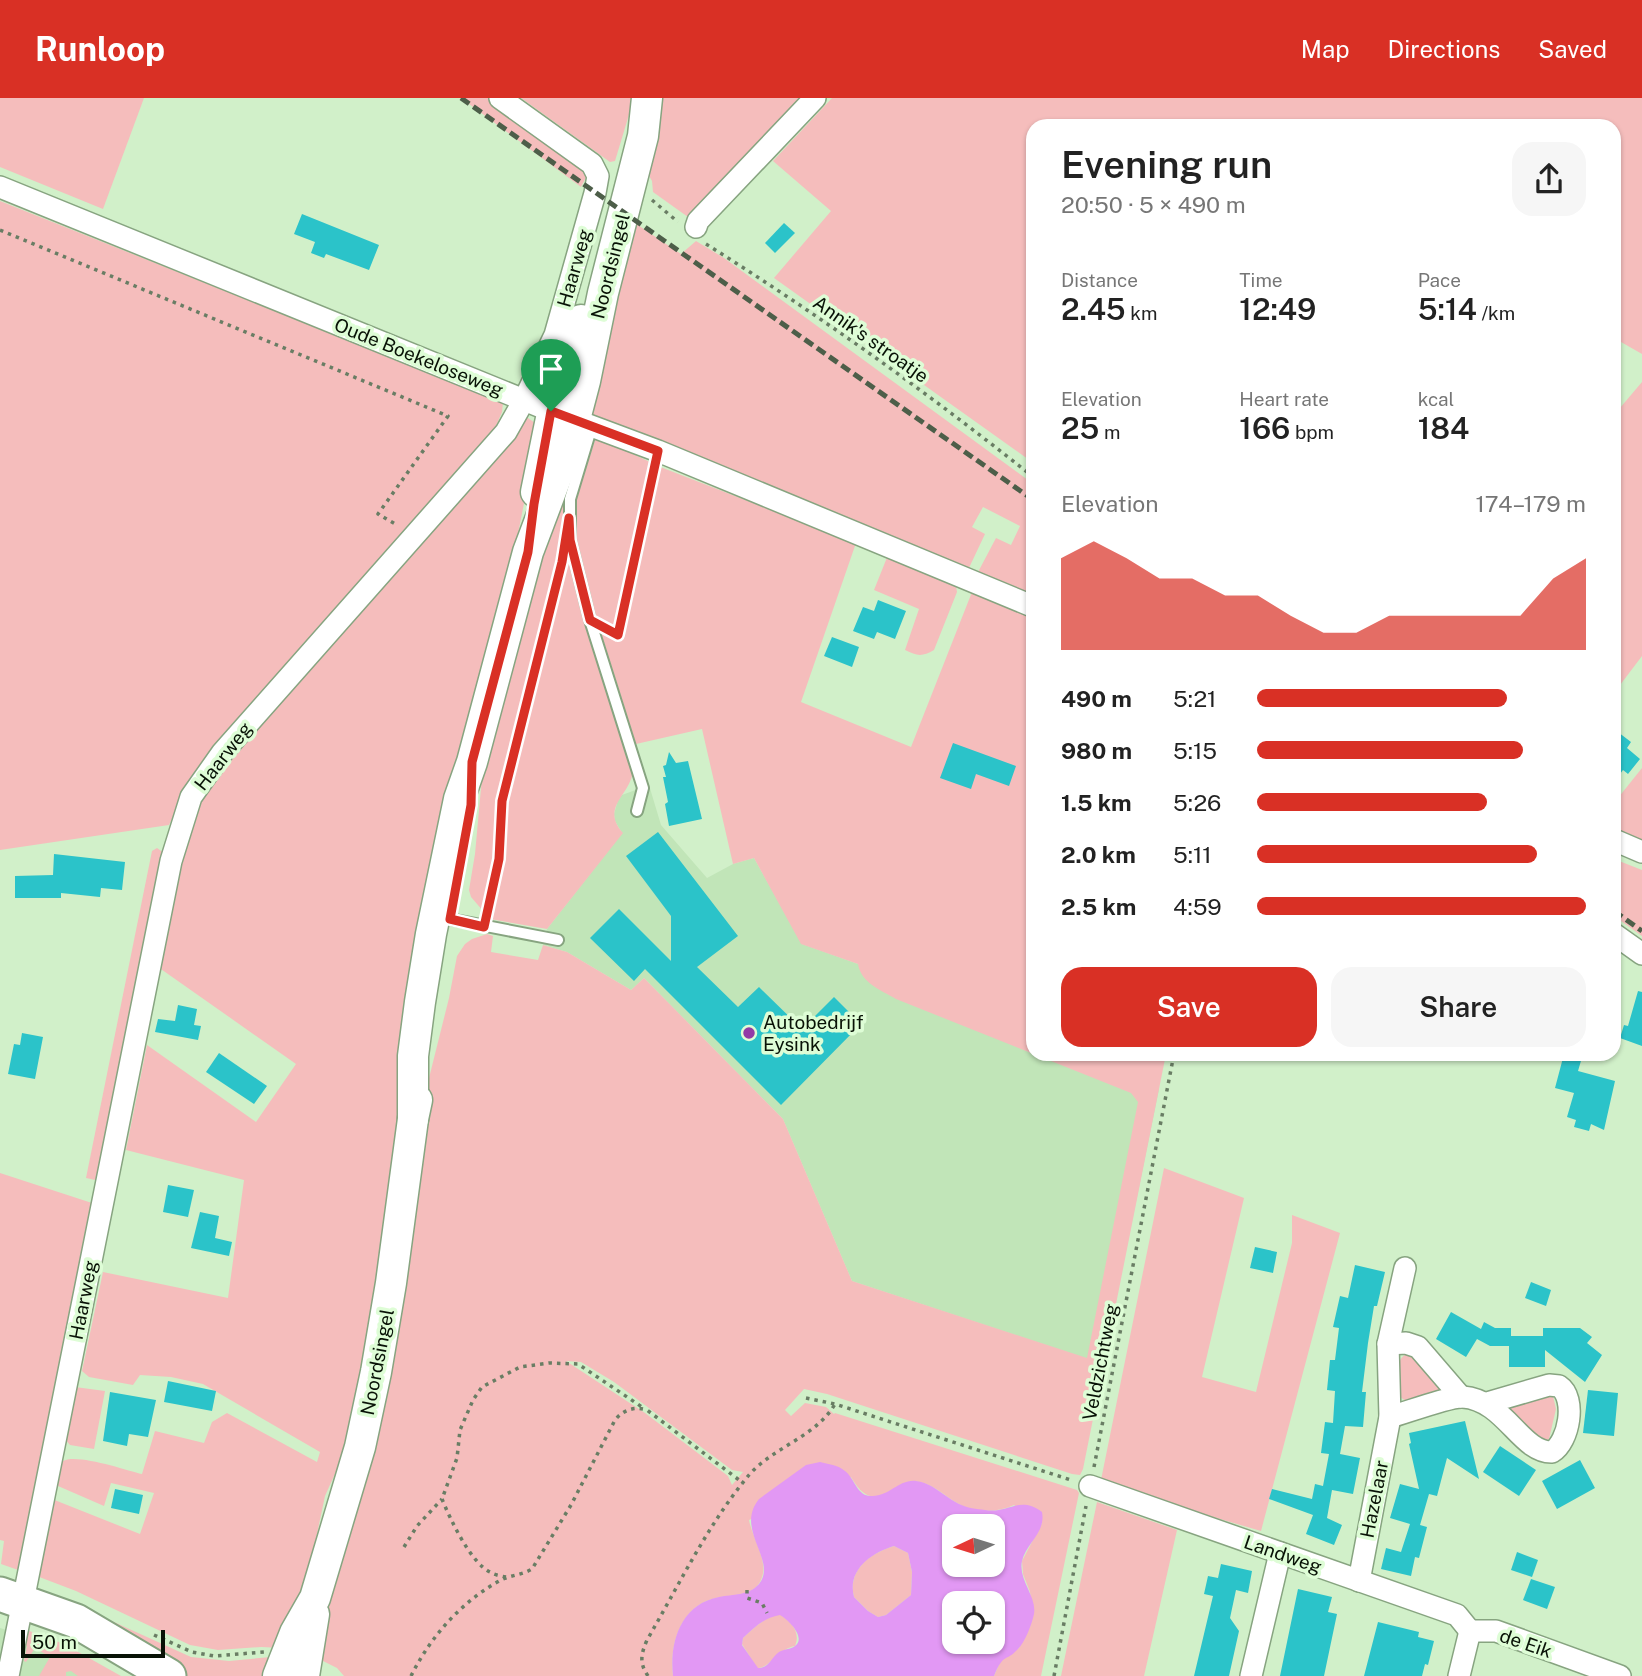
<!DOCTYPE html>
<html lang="en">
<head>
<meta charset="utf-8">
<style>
	body { margin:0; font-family:"Public Sans",sans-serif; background:#f6f6f6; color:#222; height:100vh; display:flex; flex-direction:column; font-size:26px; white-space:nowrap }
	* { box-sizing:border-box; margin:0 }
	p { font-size:23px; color:#767676 }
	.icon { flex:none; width:38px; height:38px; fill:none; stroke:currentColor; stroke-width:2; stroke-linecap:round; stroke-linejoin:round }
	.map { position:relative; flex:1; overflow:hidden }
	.side { position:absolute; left:1026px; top:21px; width:595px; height:942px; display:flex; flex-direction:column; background:#fff; border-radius:21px; box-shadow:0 2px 5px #0004 }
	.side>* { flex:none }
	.needle { width:46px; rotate:266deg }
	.tools { position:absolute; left:942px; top:1416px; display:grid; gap:14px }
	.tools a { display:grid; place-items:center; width:63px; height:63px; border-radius:14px; background:#fff; box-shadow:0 2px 5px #0004; font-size:35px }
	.scale { position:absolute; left:21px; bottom:18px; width:144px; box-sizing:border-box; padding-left:7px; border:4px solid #081206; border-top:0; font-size:19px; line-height:24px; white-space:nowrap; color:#081206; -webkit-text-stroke:5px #defdd6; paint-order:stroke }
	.pin { position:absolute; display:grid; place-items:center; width:60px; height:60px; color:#fff; margin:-72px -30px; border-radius:50% 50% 50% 0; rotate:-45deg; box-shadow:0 0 7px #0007 }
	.pin .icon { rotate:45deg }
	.round { display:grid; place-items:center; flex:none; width:74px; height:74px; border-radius:21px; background:#f6f6f6 }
	.headline { display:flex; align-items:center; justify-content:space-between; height:119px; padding:0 35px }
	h1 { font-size:38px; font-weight:600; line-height:52px }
	.metrics { display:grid; grid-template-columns:repeat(3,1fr); gap:10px; height:119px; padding:7px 35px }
	.metrics div { display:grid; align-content:center }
	.metrics b { font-size:30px; font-weight:600 }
	.metrics small { font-size:19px; font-weight:400 }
	.metrics p { font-size:19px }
	.chart { height:196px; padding:14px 35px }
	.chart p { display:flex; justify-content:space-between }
	.chart svg { width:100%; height:126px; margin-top:7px; fill:#d93025; opacity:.7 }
	.action { display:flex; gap:14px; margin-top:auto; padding:14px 35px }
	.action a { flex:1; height:80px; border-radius:21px; background:#d93025; color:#fff; font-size:28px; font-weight:600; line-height:80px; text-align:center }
	.action a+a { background:#f6f6f6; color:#222 }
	ul { padding:0 35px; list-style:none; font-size:23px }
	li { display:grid; grid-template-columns:112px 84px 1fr; align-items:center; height:52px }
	li i { height:18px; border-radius:9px; background:#d93025 }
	header { display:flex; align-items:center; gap:42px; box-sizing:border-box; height:98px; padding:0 35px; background:#d93025; color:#fff }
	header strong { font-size:33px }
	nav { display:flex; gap:38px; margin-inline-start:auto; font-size:24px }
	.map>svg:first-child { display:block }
	.built { fill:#c1e5b8 }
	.green { fill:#f5bdbc; fill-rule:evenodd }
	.water { fill:#e298f4; fill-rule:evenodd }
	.building { fill:#2bc3c9 }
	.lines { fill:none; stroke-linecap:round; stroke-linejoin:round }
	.lane-casing { stroke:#87a480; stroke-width:14 }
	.street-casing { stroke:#87a480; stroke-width:24 }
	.secondary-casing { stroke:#87a480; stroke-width:33 }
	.primary-casing { stroke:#87a480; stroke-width:37 }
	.path { stroke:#697d64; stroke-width:3.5; stroke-dasharray:3.5 5; stroke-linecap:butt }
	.lane { stroke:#fff; stroke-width:10 }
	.street { stroke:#fff; stroke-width:21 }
	.secondary { stroke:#fff; stroke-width:30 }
	.primary { stroke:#fff; stroke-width:33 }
	.rail { stroke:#4d5e49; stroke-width:5; stroke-dasharray:10 5; stroke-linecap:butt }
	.route-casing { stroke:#fff; stroke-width:14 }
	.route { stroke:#d93025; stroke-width:9 }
	.poi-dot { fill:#923aa6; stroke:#defdd6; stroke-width:2.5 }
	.labels { text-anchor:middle; stroke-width:7; stroke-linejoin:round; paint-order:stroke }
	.street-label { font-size:19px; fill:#081206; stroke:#defdd6 }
	.poi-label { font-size:19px; fill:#081206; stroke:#defdd6; text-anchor:start }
</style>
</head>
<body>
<header>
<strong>Runloop</strong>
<nav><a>Map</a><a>Directions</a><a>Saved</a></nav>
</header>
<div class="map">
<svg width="1642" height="1578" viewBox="0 0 1642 1578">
	<rect width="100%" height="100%" fill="#d1f0c9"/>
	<g class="built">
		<path d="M649,687L661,727L707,780L733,766L754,760L802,846L858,866L1032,956L1159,991L1103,1266L852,1183L783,1021L644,880L631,892L567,854L543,847L547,831L622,735L615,723L614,716L618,702L622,697Z"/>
		<path d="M0,1530L7,1532L89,1578H0Z"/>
	</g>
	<g class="green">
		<path d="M0,0H144L103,111L0,69Z"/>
		<path d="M461,0H497L592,68L581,89Z"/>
		<path d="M521,0H634L615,63L610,64Z"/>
		<path d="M656,0H801L688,119L653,94L652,83L648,76Z"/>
		<path d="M832,0H1642V256L1614,240V28H1032V364L774,180L831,113L773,63Z"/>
		<path d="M0,103L503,304L502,314L489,344L189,685L169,727L0,752Z"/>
		<path d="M629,121L681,156L696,143L724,160L1032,385V499L977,476L996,440L1011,447L1020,428L983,409L972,429L985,436L968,472L584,314Z"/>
		<path d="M1642,284V558L1614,595V317Z"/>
		<path d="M521,320H528L535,325L538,335L400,1029L357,1312L342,1360L325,1398L306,1488L284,1550L261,1549L218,1552L190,1547L76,1493L34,1477L52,1401L140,1436L154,1395L111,1385L104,1408L58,1388L56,1384C57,1378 56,1367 63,1363C76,1355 126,1372 142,1376L155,1333L204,1345L212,1324L227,1315L317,1364L320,1354L203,1286L171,1279L140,1277L133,1287L89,1279L82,1273L103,1174L228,1200L244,1082L126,1052L147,947L256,1024L296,966L158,869L187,731L199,703L225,663Z"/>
		<path d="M579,330L563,420L564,443L584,520L633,673C630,698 600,709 623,735L547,831L490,821L471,799L469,792L475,756L483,668Z"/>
		<path d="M596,339L663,370L856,445L801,604L911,649L972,494L1032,520V956H1166L1083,1371L1080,1377L1072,1376L827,1296L804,1291L785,1312L791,1318L805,1305L826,1309L834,1316L835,1315L1077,1392L1079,1395L1041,1578H994L1001,1562L1019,1550L1033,1518L1030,1494L1023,1476L1022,1463L1042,1425L1014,1407C997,1415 973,1415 957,1405C945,1398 934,1387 920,1384C894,1378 876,1423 851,1379L749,1422C752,1439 768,1462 762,1479C757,1497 735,1497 721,1499C682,1504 669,1544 673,1578H344L337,1570L319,1561L323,1508L426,992L449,900L457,858L465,846L472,841L487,836L493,838L491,854L538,862L543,847L567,854L631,892L644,880L783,1021L852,1183L1087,1260L1138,1004L1131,995L896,901C881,892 861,885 858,866L801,846L754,760L733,766L702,631L636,646L595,516L575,442L576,402ZM566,1263L581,1264L614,1284L732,1372L743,1374L732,1387L728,1378L645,1315Z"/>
		<path d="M888,457L956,488L957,494L934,552C922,559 917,558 905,552L919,511L874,492Z"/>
		<path d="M1642,670V748L1614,737V705Z"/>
		<path d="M157,750L164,755L100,1083L86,1080L152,753Z"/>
		<path d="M1614,761L1642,772V838L1614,818Z"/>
		<path d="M1164,1070L1244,1100L1202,1279L1256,1294L1292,1145V1117L1340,1135L1261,1433L1172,1407L1101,1382Z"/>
		<path d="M0,1075L95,1106L21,1473L1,1466L4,1443L0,1442Z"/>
		<path d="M1406,1256H1413L1443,1285L1441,1296L1407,1304L1399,1298C1398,1284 1393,1264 1406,1256Z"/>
		<path d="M75,1289L105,1293L94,1351L70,1347L63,1339Z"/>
		<path d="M1545,1295L1553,1298L1556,1311L1549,1341L1543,1344L1502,1306Z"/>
		<path d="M1097,1404L1177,1432L1144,1578H1061Z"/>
		<path d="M894,1448L908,1455L912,1474L911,1497L886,1517L878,1519L868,1513L854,1499C847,1471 871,1455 894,1448Z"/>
		<path d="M83,1510L191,1559L229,1563L271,1559L270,1578H182Z"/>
		<path d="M780,1516C791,1524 801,1534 795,1548C778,1551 770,1570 757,1570L742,1546L743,1540C755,1529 763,1520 780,1516Z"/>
		<path d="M24,1531L64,1546L121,1578H78L71,1573L66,1574V1578H39L50,1559L35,1550L26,1564L24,1563L27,1548L21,1546Z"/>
	</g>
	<path class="water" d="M820,1364C828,1366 838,1367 845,1373C855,1381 857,1398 871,1398C889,1399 899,1381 916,1383C933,1385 945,1399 959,1406C967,1410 977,1411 985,1412C1008,1416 1019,1397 1042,1414C1046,1435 1026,1445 1022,1463C1018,1482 1037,1498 1034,1516C1032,1526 1025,1544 1018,1551C1005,1565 1004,1554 994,1578H673C669,1544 681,1506 719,1499C733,1496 748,1498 759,1486C778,1462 734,1432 759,1401L806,1367ZM954,1428H992V1466H954ZM894,1448L908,1455L912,1474L911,1497L886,1517L878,1519L868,1513L854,1499C847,1472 871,1455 894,1448ZM954,1505H992V1544H954ZM780,1517C787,1521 807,1539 795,1548C792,1551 784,1551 779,1554C771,1560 769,1570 758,1570L742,1547L743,1540C755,1529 763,1520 780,1517Z"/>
	<g class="building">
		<path d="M302,116L379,147L369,172L326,156L324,160L311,155L315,144L294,136Z"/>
		<path d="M784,125L795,135L775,155L765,145Z"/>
		<path d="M878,502L906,513L895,541L877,534L874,541L853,533L863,509L874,513Z"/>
		<path d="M832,539L859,549L852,569L824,558Z"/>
		<path d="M1614,631L1631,644L1627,650L1640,661L1628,676L1623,672L1614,684Z"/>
		<path d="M953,645L1016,668L1009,688L976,676L971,691L940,680Z"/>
		<path d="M669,654L676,665L688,663L702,721L669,728L665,706L668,704L663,679H666L663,668L666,667Z"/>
		<path d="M658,734L738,838L697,869L738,909L759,889L802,931L834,899L861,926L781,1007L645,871L634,883L590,840L619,811L671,863V818L626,758Z"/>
		<path d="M54,756L125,764L122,792L101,790L100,799L61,795V800H15V778L53,777Z"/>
		<path d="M1638,893L1642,894V948L1620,940L1624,927L1628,928Z"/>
		<path d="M178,907L197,911L194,927L201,928L198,942L155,934L158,921L175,923Z"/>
		<path d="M22,935L43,939L35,981L8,976L14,946L20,947Z"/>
		<path d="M219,955L267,988L254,1006L206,974Z"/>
		<path d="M1564,956H1583L1578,973L1615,983L1604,1032L1591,1026L1589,1033L1574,1029L1576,1022L1567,1019L1574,995L1555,990Z"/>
		<path d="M168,1087L194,1092L188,1119L163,1114Z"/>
		<path d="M200,1114L219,1118L215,1140L232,1144L229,1158L191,1150Z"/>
		<path d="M1255,1149L1277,1154L1273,1175L1250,1170Z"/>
		<path d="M1355,1167L1385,1174L1377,1208H1374L1368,1245L1362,1294H1366L1363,1329L1345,1328L1340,1356L1360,1360L1353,1396L1332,1392L1327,1420L1342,1427L1334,1447L1306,1436L1313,1417L1269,1401L1272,1391L1312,1401L1315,1386L1323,1388L1329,1356L1321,1355L1325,1324L1333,1325L1335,1293L1327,1292L1330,1262H1335L1339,1230L1333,1229L1340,1198L1348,1200Z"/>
		<path d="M1531,1184L1551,1192L1546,1208L1525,1200Z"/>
		<path d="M1451,1214L1481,1231L1484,1224L1495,1230H1511V1238H1543V1230H1580L1592,1239L1587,1245L1602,1257L1585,1284L1545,1252V1269H1509V1248H1490L1477,1241L1466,1259L1436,1241Z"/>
		<path d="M168,1283L216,1293L212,1313L164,1304Z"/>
		<path d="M1588,1292L1618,1295L1614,1338L1583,1335Z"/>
		<path d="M110,1294L156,1302L148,1339L129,1336L127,1348L103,1343Z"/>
		<path d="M1465,1323L1479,1381L1447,1360L1437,1398L1429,1396L1420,1427L1427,1429L1419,1460L1415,1459L1411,1478L1381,1471L1386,1450L1401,1454L1410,1426L1390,1420L1400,1386L1419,1391L1409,1346L1411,1345L1409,1335Z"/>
		<path d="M1500,1348L1536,1372L1519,1398L1483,1374Z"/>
		<path d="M1580,1362L1595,1390L1557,1411L1542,1383Z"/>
		<path d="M115,1391L143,1397L139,1416L111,1410Z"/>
		<path d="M1517,1454L1538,1462L1532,1479L1511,1472Z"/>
		<path d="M1221,1466L1252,1473L1248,1495L1236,1492L1230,1520L1239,1533L1229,1578H1194L1213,1498L1204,1496L1208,1478L1218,1480Z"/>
		<path d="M1531,1481L1555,1489L1547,1511L1523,1502Z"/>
		<path d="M1298,1491L1332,1499L1328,1514L1337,1516L1324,1578H1280Z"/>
		<path d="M1378,1524L1419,1534L1418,1539L1434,1543L1428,1567L1425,1566L1422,1578H1364Z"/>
	</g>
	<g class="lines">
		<g class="lane-casing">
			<g id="lane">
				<path d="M592,328L570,401V442L590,522L643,690L637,713"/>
				<path d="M450,821L558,842"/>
			</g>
		</g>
		<g class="street-casing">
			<g id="street">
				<path d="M0,89L551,313L658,353L1032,508"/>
				<path d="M696,129L698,123L815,0"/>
				<path d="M1614,742L1642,754"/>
				<path d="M1614,836L1642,856"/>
				<path d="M1388,1246L1406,1245L1418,1249L1461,1299"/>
				<path d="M1390,1319C1405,1315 1450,1298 1463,1299C1505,1302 1521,1355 1552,1354C1569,1344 1577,1300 1559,1288L1549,1287L1487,1305"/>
				<path d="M1090,1388L1457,1517L1470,1533"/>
				<path d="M1359,1483L1390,1319L1388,1246L1405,1170"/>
				<path d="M1470,1533H1496L1620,1578"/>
				<path d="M8,1578L171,763L191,699L222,655L506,334L524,302L555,237L595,95L598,78L592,66L500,0"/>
				<path d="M1251,1578L1280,1455"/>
				<path d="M1459,1578L1470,1533"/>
			</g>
		</g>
		<g class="secondary-casing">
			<g id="secondary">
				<path d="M536,394L556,296L581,222"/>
				<path d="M413,1021V958L420,904L431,836L459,701L472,664L528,454L568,348L585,283L603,195L643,38L647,0"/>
				<path d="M278,1578L295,1535L315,1500L360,1349L376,1274L391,1185L413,1021L417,1002"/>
				<path d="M304,1578L314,1516"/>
			</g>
		</g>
		<g class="primary-casing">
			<path id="primary" d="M0,1496L76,1523L169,1578"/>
		</g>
		<g class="path">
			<path d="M652,102L678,124"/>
			<path d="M0,132L448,318L378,416L397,427"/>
			<path d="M706,146C819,217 928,295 1032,378"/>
			<path d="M608,531L618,537L654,372"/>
			<path d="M487,815L499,761L502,703L561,467"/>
			<path d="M806,1300L835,1306L1071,1382"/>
			<path d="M1094,1369L1174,956"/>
			<path d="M404,1449L417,1428L442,1401"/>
			<path d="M506,1479C501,1478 494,1477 490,1474C471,1465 450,1421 442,1401L457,1360L460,1332L473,1302L482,1289L520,1269L549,1265L578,1266L642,1309"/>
			<path d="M747,1492V1500L762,1505L767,1515"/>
			<path d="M154,1537L192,1554L214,1558L264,1554"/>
			<path d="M411,1578C431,1538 462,1503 501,1482C511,1477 522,1477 532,1471L571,1407L615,1322C623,1312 634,1308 647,1312L743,1385"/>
			<path d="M648,1578C639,1565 641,1556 647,1542C679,1487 708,1426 749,1377C773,1349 816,1339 835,1306"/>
			<path d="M1054,1578L1086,1408"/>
		</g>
		<use href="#lane" class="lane"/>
		<use href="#street" class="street"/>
		<use href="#secondary" class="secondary"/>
		<use href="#primary" class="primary"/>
		<g class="rail">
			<path d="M461,0L1032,401"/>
			<path d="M1614,813L1642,833"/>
		</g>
	</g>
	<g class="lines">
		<g class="route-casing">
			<path id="route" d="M551,313L658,353L618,537L590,522L570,442L569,420L562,464L502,703L499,761L484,829L450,821L471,707L472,664L528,454L534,406Z"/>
		</g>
		<use href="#route" class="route"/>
	</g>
	<circle class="poi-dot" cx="749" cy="935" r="7"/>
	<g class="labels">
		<g class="street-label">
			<text transform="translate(610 168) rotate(-76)" y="7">Noordsingel</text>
			<text transform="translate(574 170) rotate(-74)" y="7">Haarweg</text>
			<text transform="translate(871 241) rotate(35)" y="7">Annik's stroatje</text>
			<text transform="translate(419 259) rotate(22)" y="7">Oude Boekeloseweg</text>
			<text transform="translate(223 658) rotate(-52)" y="7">Haarweg</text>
			<text transform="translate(83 1202) rotate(-79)" y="7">Haarweg</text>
			<text transform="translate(377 1264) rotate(-79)" y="7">Noordsingel</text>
			<text transform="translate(1100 1264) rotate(-79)" y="7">Veldzichtweg</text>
			<text transform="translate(1374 1401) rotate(-79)" y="7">Hazelaar</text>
			<text transform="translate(1283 1456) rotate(19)" y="7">Landweg</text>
			<text transform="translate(1526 1545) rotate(19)" y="7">de Eik</text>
		</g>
		<g class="poi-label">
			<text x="763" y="931">Autobedrijf<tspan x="763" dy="22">Eysink</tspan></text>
		</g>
	</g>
</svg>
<div class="tools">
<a><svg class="needle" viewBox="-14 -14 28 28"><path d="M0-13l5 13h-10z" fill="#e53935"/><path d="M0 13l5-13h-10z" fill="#767676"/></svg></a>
<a><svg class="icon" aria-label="locate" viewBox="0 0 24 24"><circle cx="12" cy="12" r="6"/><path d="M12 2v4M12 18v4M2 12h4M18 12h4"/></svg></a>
</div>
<div class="scale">50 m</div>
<div class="pin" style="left:551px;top:313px;background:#1e9e55"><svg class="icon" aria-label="arrive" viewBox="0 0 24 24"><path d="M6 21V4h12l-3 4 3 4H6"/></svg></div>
<section class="side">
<div class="headline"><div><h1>Evening run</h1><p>20:50 · 5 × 490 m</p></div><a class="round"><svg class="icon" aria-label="share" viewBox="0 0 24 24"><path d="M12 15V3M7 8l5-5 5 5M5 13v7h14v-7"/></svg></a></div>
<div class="metrics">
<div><p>Distance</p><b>2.45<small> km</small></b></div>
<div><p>Time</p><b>12:49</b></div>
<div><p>Pace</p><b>5:14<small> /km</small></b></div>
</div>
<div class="metrics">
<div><p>Elevation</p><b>25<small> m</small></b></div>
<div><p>Heart rate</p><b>166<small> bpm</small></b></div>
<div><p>kcal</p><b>184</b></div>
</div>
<div class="chart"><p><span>Elevation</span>174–179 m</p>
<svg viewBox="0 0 160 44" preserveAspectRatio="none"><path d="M0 44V12L10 6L20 12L30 19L40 19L50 25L60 25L70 32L80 38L90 38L100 32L110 32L120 32L130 32L140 32L150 19L160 12V44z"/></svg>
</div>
<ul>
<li><b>490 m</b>5:21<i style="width:76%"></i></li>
<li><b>980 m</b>5:15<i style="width:81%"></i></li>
<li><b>1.5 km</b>5:26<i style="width:70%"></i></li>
<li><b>2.0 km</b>5:11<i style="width:85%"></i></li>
<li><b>2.5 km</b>4:59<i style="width:100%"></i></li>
</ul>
<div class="action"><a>Save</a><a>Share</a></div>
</section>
</div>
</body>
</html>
